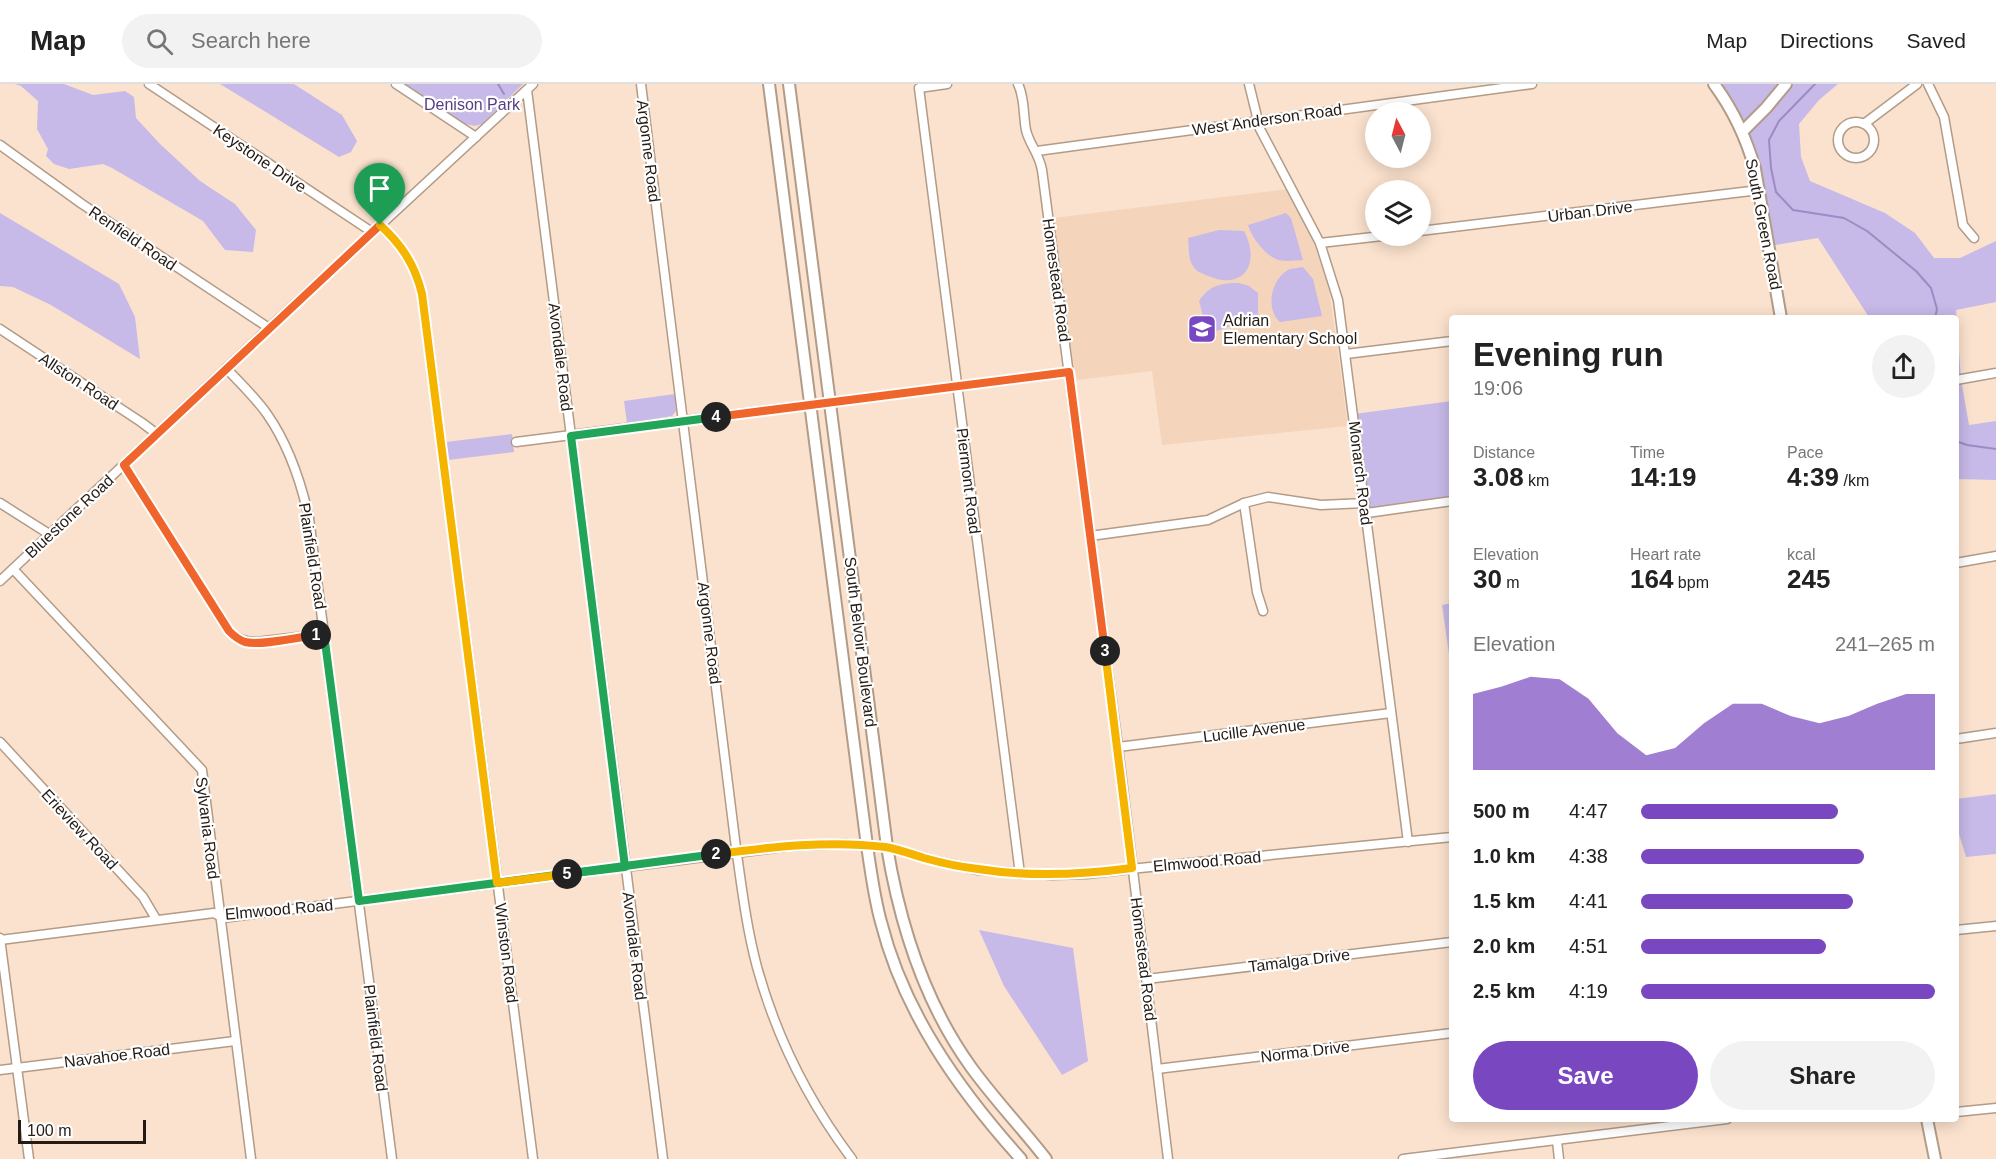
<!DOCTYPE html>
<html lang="en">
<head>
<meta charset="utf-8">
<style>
	body { margin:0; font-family:Helvetica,sans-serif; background:#f2f2f2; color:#222; height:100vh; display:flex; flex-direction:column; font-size:22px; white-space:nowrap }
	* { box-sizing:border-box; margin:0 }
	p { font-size:20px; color:#767676 }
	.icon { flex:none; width:33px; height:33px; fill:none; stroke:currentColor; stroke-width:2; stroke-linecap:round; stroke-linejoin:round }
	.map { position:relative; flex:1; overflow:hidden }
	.panel { position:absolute; left:1449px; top:231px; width:510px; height:807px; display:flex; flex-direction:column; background:#fff; border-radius:6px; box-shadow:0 3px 15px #0003 }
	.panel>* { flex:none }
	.needle { width:39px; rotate:353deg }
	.controls { position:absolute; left:1365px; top:18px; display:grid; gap:12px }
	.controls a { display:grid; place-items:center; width:66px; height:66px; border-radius:50%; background:#fff; box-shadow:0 3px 15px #0003; font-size:30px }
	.scale { position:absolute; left:18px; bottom:15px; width:128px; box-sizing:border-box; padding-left:6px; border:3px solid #241b14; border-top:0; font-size:16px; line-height:21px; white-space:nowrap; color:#241b14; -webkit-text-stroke:4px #fff; paint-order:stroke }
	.pin { position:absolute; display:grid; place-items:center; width:51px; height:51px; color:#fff; margin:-62px -26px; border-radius:50% 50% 50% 0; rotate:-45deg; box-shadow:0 0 6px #0007 }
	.pin .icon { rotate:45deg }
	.km { position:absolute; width:30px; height:30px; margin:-15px; border-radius:50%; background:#222; color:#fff; font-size:16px; line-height:30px; text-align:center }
	.round { display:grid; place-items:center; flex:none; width:63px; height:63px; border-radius:32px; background:#f2f2f2 }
	.overview { display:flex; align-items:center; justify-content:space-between; height:102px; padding:0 24px }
	h1 { font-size:33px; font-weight:700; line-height:45px }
	.stats { display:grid; grid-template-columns:repeat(3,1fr); gap:9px; height:102px; padding:6px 24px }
	.stats div { display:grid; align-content:center }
	.stats b { font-size:26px; font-weight:700 }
	.stats small { font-size:16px; font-weight:400 }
	.stats p { font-size:16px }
	.chart { height:168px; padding:12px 24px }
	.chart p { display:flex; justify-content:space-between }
	.chart svg { width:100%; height:108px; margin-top:6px; fill:#7948c0; opacity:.7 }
	.primary-button { display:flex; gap:12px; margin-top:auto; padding:12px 24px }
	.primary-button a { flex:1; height:69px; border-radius:36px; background:#7948c0; color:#fff; font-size:24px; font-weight:700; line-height:69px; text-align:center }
	.primary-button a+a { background:#f2f2f2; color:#222 }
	ul { padding:0 24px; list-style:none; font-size:20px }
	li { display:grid; grid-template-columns:96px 72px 1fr; align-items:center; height:45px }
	li i { height:15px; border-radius:8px; background:#7948c0 }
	header { display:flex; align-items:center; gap:36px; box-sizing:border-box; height:84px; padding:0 30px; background:#fff; border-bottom:2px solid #e0e0e0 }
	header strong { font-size:28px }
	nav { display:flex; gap:33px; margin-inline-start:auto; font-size:21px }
	.search { width:420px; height:54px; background:#f2f2f2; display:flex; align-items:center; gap:15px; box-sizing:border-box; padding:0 21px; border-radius:33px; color:#767676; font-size:22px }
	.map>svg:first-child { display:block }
	.built { fill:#f4d5bc }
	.green { fill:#c7b9e8 }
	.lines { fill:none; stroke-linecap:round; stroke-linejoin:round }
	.stream { stroke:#9d8bc3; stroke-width:2 }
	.minor-casing { stroke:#b29b87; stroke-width:11 }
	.tertiary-casing { stroke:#b29b87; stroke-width:14 }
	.secondary-casing { stroke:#b29b87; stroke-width:14 }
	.minor { stroke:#fff; stroke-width:8 }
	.tertiary { stroke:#fff; stroke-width:10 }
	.secondary { stroke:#fff; stroke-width:10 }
	.split-1-casing { stroke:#fff; stroke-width:12 }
	.split-2-casing { stroke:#fff; stroke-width:12 }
	.split-3-casing { stroke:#fff; stroke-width:12 }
	.split-4-casing { stroke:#fff; stroke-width:12 }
	.split-5-casing { stroke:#fff; stroke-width:12 }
	.split-6-casing { stroke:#fff; stroke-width:12 }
	.split-1 { stroke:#f0652b; stroke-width:8 }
	.split-2 { stroke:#22a559; stroke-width:8 }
	.split-3 { stroke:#f5b400; stroke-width:8 }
	.split-4 { stroke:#f0652b; stroke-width:8 }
	.split-5 { stroke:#22a559; stroke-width:8 }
	.split-6 { stroke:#f5b400; stroke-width:8 }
	.labels { text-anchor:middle; stroke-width:4.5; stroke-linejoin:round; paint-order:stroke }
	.park-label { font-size:16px; fill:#573e83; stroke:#fff }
	.street-label { font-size:16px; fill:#241b14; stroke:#fff }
	.poi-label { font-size:16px; fill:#241b14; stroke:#fff; text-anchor:start }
</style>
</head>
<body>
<header>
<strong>Map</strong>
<div class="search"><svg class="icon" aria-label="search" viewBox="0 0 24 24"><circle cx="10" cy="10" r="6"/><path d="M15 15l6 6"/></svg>Search here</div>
<nav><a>Map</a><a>Directions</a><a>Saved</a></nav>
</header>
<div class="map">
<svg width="1996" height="1075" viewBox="0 0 1996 1075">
	<rect width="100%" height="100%" fill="#fbe2ce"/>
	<path class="built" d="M1288,105L1312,154L1329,204L1348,342L1162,361L1152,287L1077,296L1072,272L1053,134Z"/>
	<g class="green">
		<path d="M15,0H64L93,11L125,7L134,13L136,34L160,60L200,97L235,120L256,146L253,168L225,166L203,137L112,84L103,80L69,85L54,80L46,72L48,65L37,45L38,17L21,2Z"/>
		<path d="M220,0H294L342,31L357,57L351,68L339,73Z"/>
		<path d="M405,0H523L482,40L475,42L465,40Z"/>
		<path d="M1714,0H1838L1819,16L1799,40L1801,73L1810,97L1885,129L1915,149L1934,174H1960L1996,157V218L1956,226L1961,295L1969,341L1996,337V396L1956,395V234H1868L1867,230L1818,154L1769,162L1755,85Z"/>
		<path d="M0,129L119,200L135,233L140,275L51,221L13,203L0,202Z"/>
		<path d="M1286,129L1291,134L1303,176C1296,176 1286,178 1279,176C1265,172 1252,154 1248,141Z"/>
		<path d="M1219,146L1244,147C1261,179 1244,207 1208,192C1202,189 1196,188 1193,182C1188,175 1189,163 1188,154Z"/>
		<path d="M1303,183L1313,195L1322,232L1280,238C1265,225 1271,195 1288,186C1292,184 1299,184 1303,183Z"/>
		<path d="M1239,199L1249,202L1258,209V232L1211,249L1206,243L1199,217C1209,201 1222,199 1239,199Z"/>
		<path d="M675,310L676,327L672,332L627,339L624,317Z"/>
		<path d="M1452,317V417L1367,429L1354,330Z"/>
		<path d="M512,350L514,368L448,376L446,358Z"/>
		<path d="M1452,519V577H1450L1442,521Z"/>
		<path d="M1996,710V770L1966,773L1956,740V715Z"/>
		<path d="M979,846L1073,864L1088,977L1062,991L1004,902Z"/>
	</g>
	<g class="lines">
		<g class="stream">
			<path d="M498,0L504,10"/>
			<path d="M1815,0L1779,37L1769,56L1771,84L1776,108L1793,126L1844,134L1867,147L1916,187L1931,204L1937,225L1935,234"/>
			<path d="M1956,357L1967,361L1996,365"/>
		</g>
		<g class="minor-casing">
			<g id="minor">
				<path d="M149,0L372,148"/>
				<path d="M396,0L476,53"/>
				<path d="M641,0L735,756C741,798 746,842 757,883C776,952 809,1018 852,1075"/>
				<path d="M947,0L919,4L1020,790"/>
				<path d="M1018,0C1025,14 1023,31 1026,46C1029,60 1039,69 1042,86L1118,663L1168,1075"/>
				<path d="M1249,0L1260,45L1320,159L1338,216L1408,758"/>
				<path d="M1928,0L1944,33L1963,141L1974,154"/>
				<path d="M527,6L663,1075"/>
				<circle cx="1856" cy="56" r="18"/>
				<path d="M1864,40L1917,0"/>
				<path d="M0,61L82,120L269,244"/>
				<path d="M1037,67L1532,0"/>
				<path d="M379,141C402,161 415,181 422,210L533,1075"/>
				<path d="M1420,147L1759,106"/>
				<path d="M1320,159L1382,152"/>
				<path d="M0,245L141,338L157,350"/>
				<path d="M1346,270L1452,257"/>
				<path d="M226,284C240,299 255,313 267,330C288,360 301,398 309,434L392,1075"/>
				<path d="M1956,296L1996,289"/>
				<path d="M516,358L1069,288"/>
				<path d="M124,381L229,547C238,555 245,558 256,558L324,550"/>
				<path d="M0,419L49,450"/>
				<path d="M1244,419L1257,508L1263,527"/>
				<path d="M1367,429L1452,417"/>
				<path d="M1090,452L1208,436L1244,419L1268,413L1321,421L1365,419"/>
				<path d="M1956,479L1996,472"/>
				<path d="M13,485L202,686L251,1075"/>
				<path d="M0,497L269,244L533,0"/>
				<path d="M1956,655L1996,649"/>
				<path d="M0,658L143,813L156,835"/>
				<path d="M1118,663L1391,629"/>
				<path d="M1956,846L1996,842"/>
				<path d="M0,854L29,1075"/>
				<path d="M0,856L214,829L223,834L791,762L845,760L887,763L936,777L978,786L1052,791L1087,790L1140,784L1452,753"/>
				<path d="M1147,895L1452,858"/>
				<path d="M1157,985L1452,949"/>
				<path d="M0,986L235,957"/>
				<path d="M1956,1028L1996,1024"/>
				<path d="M1557,1057L1559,1075"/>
				<path d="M1403,1075L1727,1035"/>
			</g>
		</g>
		<g class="tertiary-casing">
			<g id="tertiary">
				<path d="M769,0L867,762C871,787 874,813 881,838C904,929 959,1006 1021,1075"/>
				<path d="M789,0L887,763C900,841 924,918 971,983C994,1015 1022,1044 1046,1075"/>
				<path d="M1743,47L1766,24L1786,0"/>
			</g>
		</g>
		<g class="secondary-casing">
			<g id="secondary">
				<path d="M1714,0C1734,27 1746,53 1755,85L1781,234"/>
				<path d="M1927,1035L1935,1075"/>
			</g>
		</g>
		<use href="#minor" class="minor"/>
		<use href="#tertiary" class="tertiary"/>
		<use href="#secondary" class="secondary"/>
	</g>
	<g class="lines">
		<g class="split-1-casing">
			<path id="split-1" d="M316,551C299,553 261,562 245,558C239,556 234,552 229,547L124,381L380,141"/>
		</g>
		<g class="split-2-casing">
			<path id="split-2" d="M316,551L324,550L359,817L716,770"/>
		</g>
		<g class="split-3-casing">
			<path id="split-3" d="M716,770C772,763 829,756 885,763C898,765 911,770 924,774C942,779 960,783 978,785C1029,793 1080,791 1132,784L1105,567"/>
		</g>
		<g class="split-4-casing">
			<path id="split-4" d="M716,333L1069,288L1105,567"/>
		</g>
		<g class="split-5-casing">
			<path id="split-5" d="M567,790L625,783L571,352L716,333"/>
		</g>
		<g class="split-6-casing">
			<path id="split-6" d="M380,141C402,161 415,181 422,210L497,799L567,790"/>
		</g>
		<use href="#split-1" class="split-1"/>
		<use href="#split-2" class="split-2"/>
		<use href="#split-3" class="split-3"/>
		<use href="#split-4" class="split-4"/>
		<use href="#split-5" class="split-5"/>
		<use href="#split-6" class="split-6"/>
	</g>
	<defs>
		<g id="school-square" transform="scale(1.5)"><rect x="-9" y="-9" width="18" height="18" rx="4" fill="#7948c0" stroke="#fff"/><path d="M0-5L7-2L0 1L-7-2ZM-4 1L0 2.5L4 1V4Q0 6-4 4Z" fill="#fff"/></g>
	</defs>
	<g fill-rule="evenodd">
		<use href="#school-square" x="1202" y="245"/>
	</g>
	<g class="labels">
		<g class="park-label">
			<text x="472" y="26">Denison Park</text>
		</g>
		<g class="street-label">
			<text transform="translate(1267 35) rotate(-8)" y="6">West Anderson Road</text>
			<text transform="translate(649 67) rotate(83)" y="6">Argonne Road</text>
			<text transform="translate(260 74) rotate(34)" y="6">Keystone Drive</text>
			<text transform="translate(1590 127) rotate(-7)" y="6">Urban Drive</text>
			<text transform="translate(1764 140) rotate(79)" y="6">South Green Road</text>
			<text transform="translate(133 154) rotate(34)" y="6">Renfield Road</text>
			<text transform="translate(1057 196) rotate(82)" y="6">Homestead Road</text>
			<text transform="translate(561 273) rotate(83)" y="6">Avondale Road</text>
			<text transform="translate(79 297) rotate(33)" y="6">Allston Road</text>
			<text transform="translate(1361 389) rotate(83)" y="6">Monarch Road</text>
			<text transform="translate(969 397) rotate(83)" y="6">Piermont Road</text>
			<text transform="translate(69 432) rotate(-43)" y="6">Bluestone Road</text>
			<text transform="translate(313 472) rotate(81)" y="6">Plainfield Road</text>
			<text transform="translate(710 549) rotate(83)" y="6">Argonne Road</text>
			<text transform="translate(861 558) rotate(83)" y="6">South Belvoir Boulevard</text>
			<text transform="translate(1254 646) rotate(-7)" y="6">Lucille Avenue</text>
			<text transform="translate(208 744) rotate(83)" y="6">Sylvania Road</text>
			<text transform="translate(80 745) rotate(47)" y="6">Erieview Road</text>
			<text transform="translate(1207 777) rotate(-5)" y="6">Elmwood Road</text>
			<text transform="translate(279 825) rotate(-5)" y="6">Elmwood Road</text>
			<text transform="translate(635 862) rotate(83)" y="6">Avondale Road</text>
			<text transform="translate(507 869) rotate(83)" y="6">Winston Road</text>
			<text transform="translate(1144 875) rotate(83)" y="6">Homestead Road</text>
			<text transform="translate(1299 876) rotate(-7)" y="6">Tamalga Drive</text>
			<text transform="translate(376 954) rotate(83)" y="6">Plainfield Road</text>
			<text transform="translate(1305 967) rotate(-7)" y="6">Norma Drive</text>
			<text transform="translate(117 971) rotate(-7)" y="6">Navahoe Road</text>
		</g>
		<g class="poi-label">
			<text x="1223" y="242">Adrian<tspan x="1223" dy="18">Elementary School</tspan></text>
		</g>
	</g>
</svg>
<div class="controls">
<a><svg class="needle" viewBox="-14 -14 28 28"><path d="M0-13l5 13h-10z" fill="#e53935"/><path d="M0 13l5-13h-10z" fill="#767676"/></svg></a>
<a><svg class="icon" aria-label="layers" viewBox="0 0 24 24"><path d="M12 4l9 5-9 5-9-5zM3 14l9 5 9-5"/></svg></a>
</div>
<div class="scale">100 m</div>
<div class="pin" style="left:380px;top:141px;background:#1e9e55"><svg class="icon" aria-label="arrive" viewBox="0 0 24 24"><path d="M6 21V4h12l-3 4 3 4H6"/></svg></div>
<b class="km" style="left:316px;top:551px">1</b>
<b class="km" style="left:716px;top:770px">2</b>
<b class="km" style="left:1105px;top:567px">3</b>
<b class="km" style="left:716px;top:333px">4</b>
<b class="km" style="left:567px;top:790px">5</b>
<section class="panel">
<div class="overview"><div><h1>Evening run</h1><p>19:06</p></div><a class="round"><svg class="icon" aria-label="share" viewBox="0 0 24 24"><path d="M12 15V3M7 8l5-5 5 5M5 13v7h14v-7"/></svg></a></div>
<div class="stats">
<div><p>Distance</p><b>3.08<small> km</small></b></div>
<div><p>Time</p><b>14:19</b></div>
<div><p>Pace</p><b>4:39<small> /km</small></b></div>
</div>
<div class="stats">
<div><p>Elevation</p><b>30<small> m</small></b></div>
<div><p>Heart rate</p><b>164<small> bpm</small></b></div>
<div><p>kcal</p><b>245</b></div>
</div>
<div class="chart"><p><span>Elevation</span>241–265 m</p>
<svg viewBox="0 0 160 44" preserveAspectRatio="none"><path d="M0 44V13L10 10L20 6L30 7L40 15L50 29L60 38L70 35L80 25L90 17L100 17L110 22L120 25L130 22L140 17L150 13L160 13V44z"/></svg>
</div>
<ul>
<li><b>500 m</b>4:47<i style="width:67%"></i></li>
<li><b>1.0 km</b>4:38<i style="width:76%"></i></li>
<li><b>1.5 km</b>4:41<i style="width:72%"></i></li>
<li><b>2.0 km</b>4:51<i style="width:63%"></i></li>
<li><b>2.5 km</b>4:19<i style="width:100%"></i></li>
</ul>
<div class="primary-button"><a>Save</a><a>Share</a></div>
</section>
</div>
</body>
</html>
